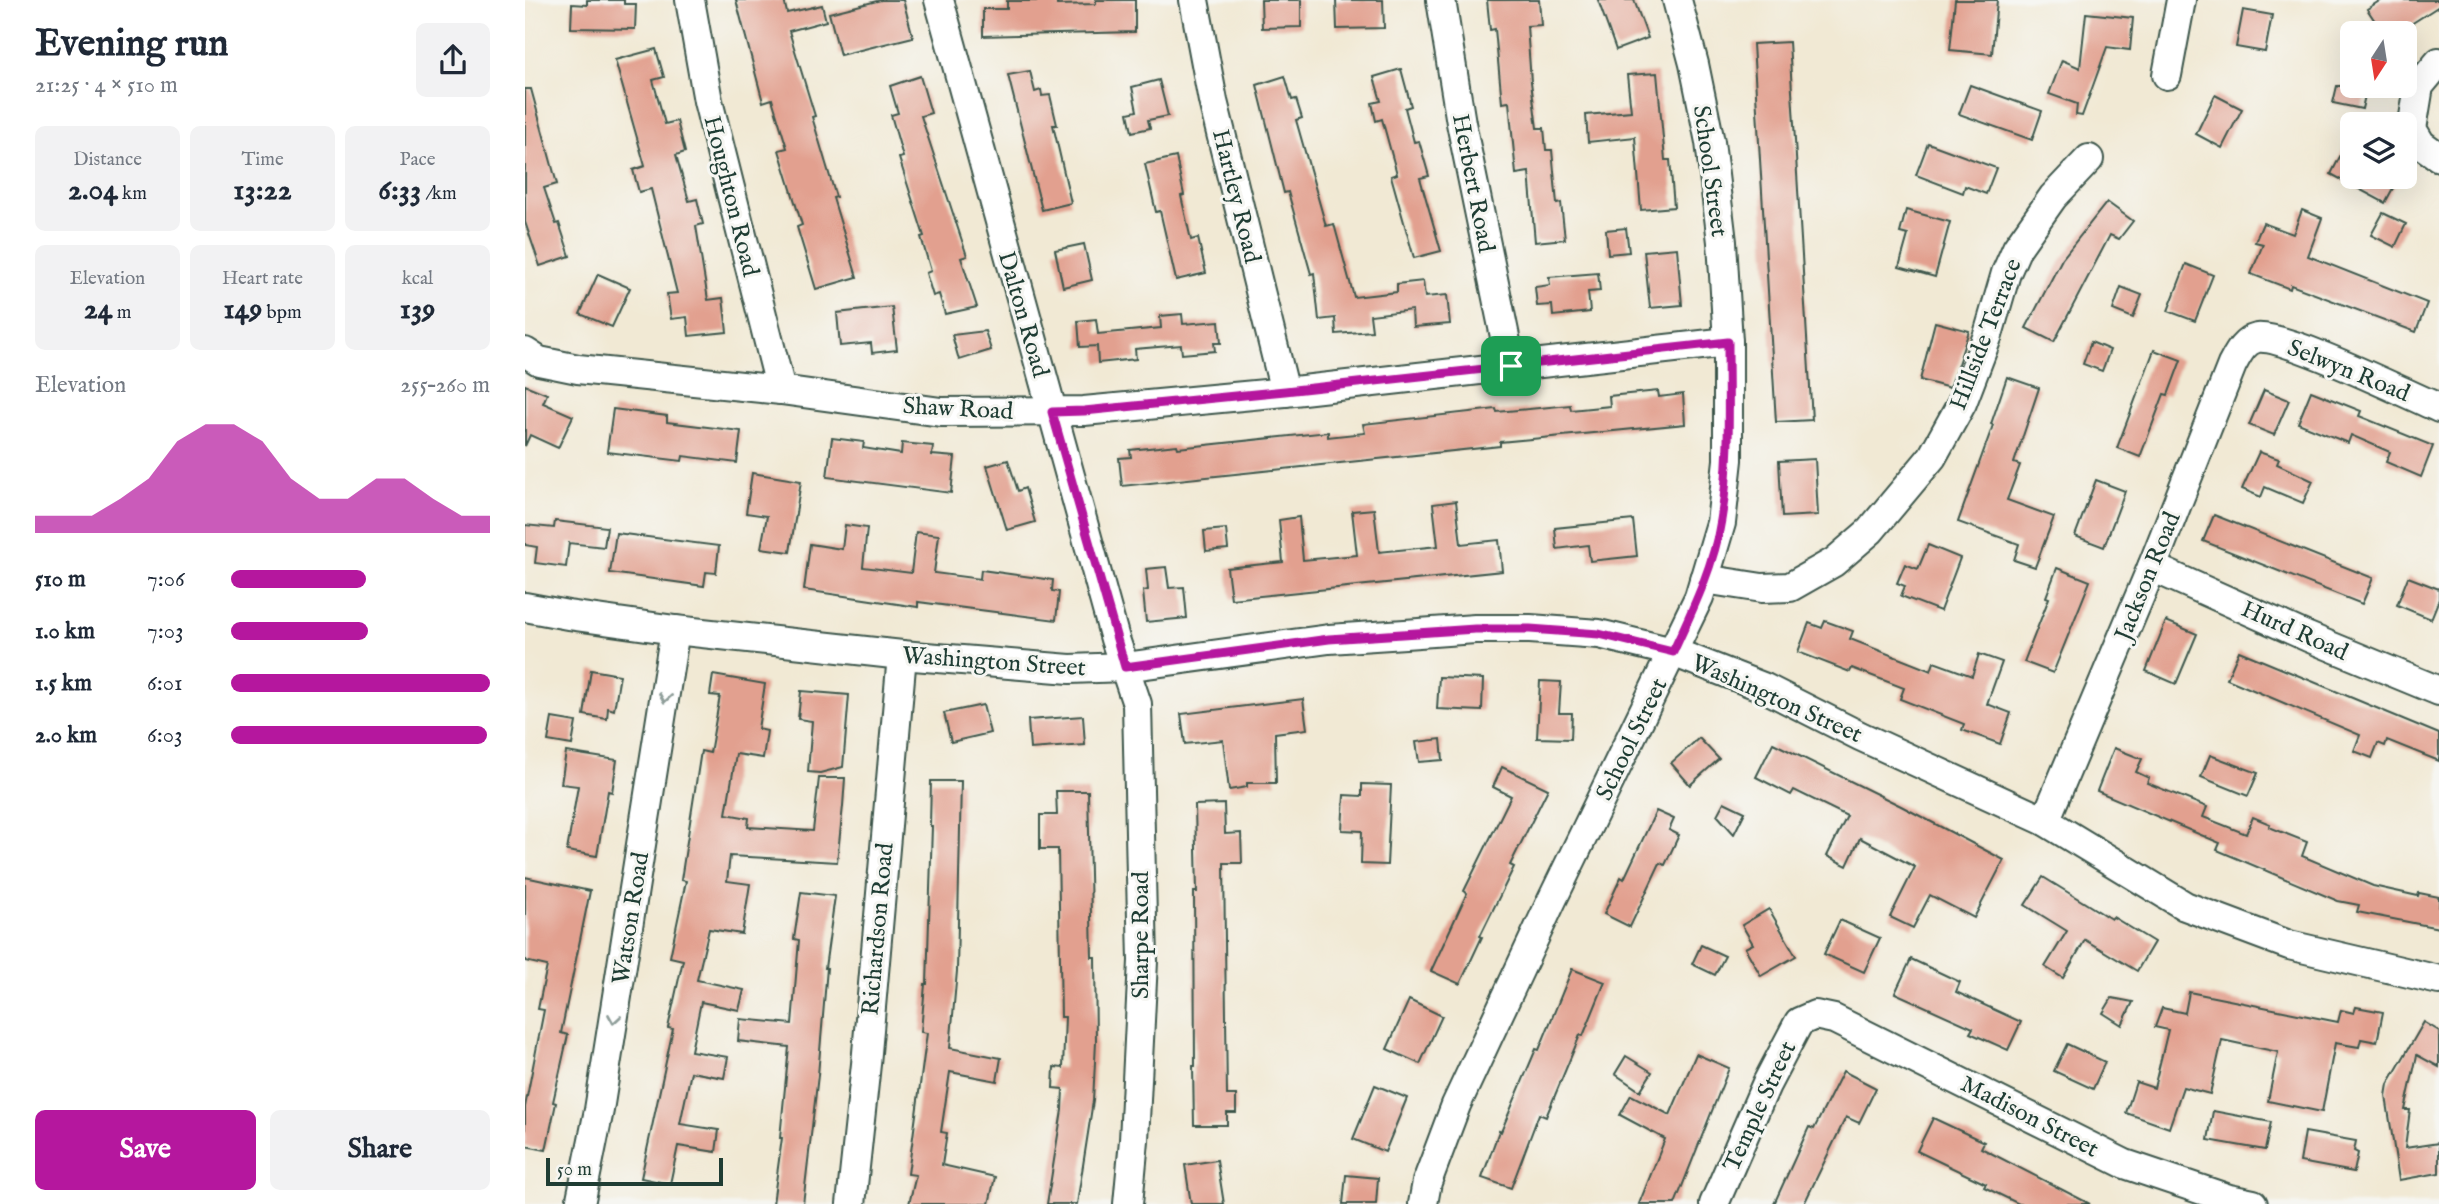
<!DOCTYPE html>
<html lang="en">
<head>
<meta charset="utf-8">
<style>
	body { margin:0; font-family:"IM FELL English",serif; background:#f2f2f3; color:#1f2937; height:100vh; display:flex; flex-direction:column; font-size:26px; white-space:nowrap }
	* { box-sizing:border-box; margin:0 }
	p { font-size:23px; color:#747a83 }
	.icon { flex:none; width:38px; height:38px; fill:none; stroke:currentColor; stroke-width:2; stroke-linecap:round; stroke-linejoin:round }
	.map { position:relative; flex:1; overflow:hidden }
	.panel { display:flex; flex-direction:column; background:#fff; width:525px }
	.panel>* { flex:none }
	.needle { width:46px; rotate:192deg }
	.tools { position:absolute; left:1815px; top:21px; display:grid; gap:14px }
	.tools a { display:grid; place-items:center; width:77px; height:77px; border-radius:10px; background:#fff; box-shadow:0 7px 28px #0002; font-size:35px }
	.scale { position:absolute; left:21px; bottom:18px; width:177px; box-sizing:border-box; padding-left:7px; border:4px solid #1f3d34; border-top:0; font-size:19px; line-height:24px; white-space:nowrap; color:#1f3d34; -webkit-text-stroke:5px #f6f6f2; paint-order:stroke }
	.pin { position:absolute; display:grid; place-items:center; width:60px; height:60px; color:#fff; margin:-30px; border-radius:14px; box-shadow:0 4px 10px #0006 }
	.round { display:grid; place-items:center; flex:none; width:74px; height:74px; border-radius:10px; background:#f2f2f3 }
	.head { display:flex; align-items:center; justify-content:space-between; height:119px; padding:0 35px }
	h1 { font-size:38px; font-weight:700; line-height:52px }
	.metrics { display:grid; grid-template-columns:repeat(3,1fr); gap:10px; height:119px; padding:7px 35px }
	.metrics div { display:grid; align-content:center; border-radius:10px; background:#f2f2f3; text-align:center }
	.metrics b { font-size:30px; font-weight:700 }
	.metrics small { font-size:19px; font-weight:400 }
	.metrics p { font-size:19px }
	.chart { height:196px; padding:14px 35px }
	.chart p { display:flex; justify-content:space-between }
	.chart svg { width:100%; height:126px; margin-top:7px; fill:#b5179e; opacity:.7 }
	.action { display:flex; gap:14px; margin-top:auto; padding:14px 35px }
	.action a { flex:1; height:80px; border-radius:10px; background:#b5179e; color:#fff; font-size:28px; font-weight:700; line-height:80px; text-align:center }
	.action a+a { background:#f2f2f3; color:#1f2937 }
	ul { padding:0 35px; list-style:none; font-size:23px }
	li { display:grid; grid-template-columns:112px 84px 1fr; align-items:center; height:52px }
	li i { height:18px; border-radius:9px; background:#b5179e }
	main { display:flex; flex:1; min-height:0 }
	.map>svg:first-child { display:block }
	.building { fill:#e2a08f }
	.lines { fill:none; stroke-linecap:round; stroke-linejoin:round }
	.minor-casing { stroke:#3e574c; stroke-width:32 }
	.minor { stroke:#fff; stroke-width:28 }
	.oneway { stroke:#8f9e9a }
	.route-casing { stroke:#fff; stroke-width:14 }
	.route { stroke:#b5179e; stroke-width:9 }
	.labels { text-anchor:middle; stroke-width:6; stroke-linejoin:round; paint-order:stroke }
	.street-label { font-size:24px; fill:#1f3d34; stroke:#f6f6f2 }
</style>
</head>
<body>
<main>
<section class="panel">
<div class="head"><div><h1>Evening run</h1><p>21:25 · 4 × 510 m</p></div><a class="round"><svg class="icon" aria-label="share" viewBox="0 0 24 24"><path d="M12 15V3M7 8l5-5 5 5M5 13v7h14v-7"/></svg></a></div>
<div class="metrics">
<div><p>Distance</p><b>2.04<small> km</small></b></div>
<div><p>Time</p><b>13:22</b></div>
<div><p>Pace</p><b>6:33<small> /km</small></b></div>
</div>
<div class="metrics">
<div><p>Elevation</p><b>24<small> m</small></b></div>
<div><p>Heart rate</p><b>149<small> bpm</small></b></div>
<div><p>kcal</p><b>139</b></div>
</div>
<div class="chart"><p><span>Elevation</span>255–260 m</p>
<svg viewBox="0 0 160 44" preserveAspectRatio="none"><path d="M0 44V38L10 38L20 38L30 32L40 25L50 12L60 6L70 6L80 12L90 25L100 32L110 32L120 25L130 25L140 32L150 38L160 38V44z"/></svg>
</div>
<ul>
<li><b>510 m</b>7:06<i style="width:52%"></i></li>
<li><b>1.0 km</b>7:03<i style="width:53%"></i></li>
<li><b>1.5 km</b>6:01<i style="width:100%"></i></li>
<li><b>2.0 km</b>6:03<i style="width:99%"></i></li>
</ul>
<div class="action"><a>Save</a><a>Share</a></div>
</section>
<div class="map">
<svg width="1914" height="1204" viewBox="0 0 1914 1204">
	<rect width="100%" height="100%" fill="#f6f6f2"/>
	<filter id="ink" filterUnits="userSpaceOnUse"><feTurbulence type="fractalNoise" baseFrequency=".0143" numOctaves="2"/><feDisplacementMap in="SourceGraphic" scale="14" xChannelSelector="R" yChannelSelector="G"/><feConvolveMatrix kernelMatrix="1 2 1 2 8 2 1 2 1" color-interpolation-filters="sRGB"/></filter>
	<filter id="wash" filterUnits="userSpaceOnUse"><feTurbulence type="fractalNoise" baseFrequency=".00686" numOctaves="4" result="noise"/><feDisplacementMap in="SourceGraphic" scale="28" xChannelSelector="R" yChannelSelector="G"/><feGaussianBlur stdDeviation="1.57" result="paint"/><feColorMatrix in="noise" values="0 0 0 0 0 0 0 0 0 0 0 0 0 0 0 0 0 1.4 0 .05"/><feComposite in="paint" operator="in"/></filter>
	<g filter="url(#wash)">
		<rect width="100%" height="100%" fill="#f1e9d4"/>
		<g id="blocks">
			<g class="building">
				<path d="M62,0H99V4H111L110,29L46,28L47,4L62,5Z"/>
				<path d="M211,0H259L262,13L297,5L301,21L264,31L290,116L287,117L311,197L308,198L332,277L291,289L272,227L277,225L254,150L262,148L247,99L238,102Z"/>
				<path d="M356,0H378L388,37L315,55L304,13Z"/>
				<path d="M571,0H610V32L458,36V9H482V1H532V5L571,4Z"/>
				<path d="M736,0H776V27L737,28Z"/>
				<path d="M811,0H858L859,28L812,29Z"/>
				<path d="M962,0H1014L1016,25L1002,26L1006,82L1012,128H1019L1021,150H1027L1032,204L1036,203L1040,239L1010,242L1004,172L991,174L984,102L977,103L970,29L965,30Z"/>
				<path d="M1073,0H1109L1123,38L1091,50Z"/>
				<path d="M1430,0H1472L1467,54L1425,50Z"/>
				<path d="M1856,0H1914V6L1872,33H1858L1842,9Z"/>
				<path d="M1718,10L1747,15L1740,52L1711,47Z"/>
				<path d="M1561,13L1608,18L1605,50L1582,47L1557,116L1551,115L1552,104L1524,94L1537,60L1555,68Z"/>
				<path d="M1264,42L1287,420L1251,422L1228,44Z"/>
				<path d="M131,49L139,77L128,80L140,124L152,121L160,152L151,155L164,201L172,199L178,224L171,226L183,300L198,298L202,332L164,336L162,317L146,319L142,294L152,293L126,189L114,192L108,170L120,166L90,60Z"/>
				<path d="M876,69L886,106L880,108L889,142L894,141L904,176L895,178L916,251L889,258L866,176L872,174L857,119L851,121L847,103L856,101L849,77Z"/>
				<path d="M505,71L510,92L516,90L517,96L525,95L532,125H528L546,203L517,210L483,75Z"/>
				<path d="M1132,73L1140,160H1145L1149,207L1116,210L1110,137L1063,142L1061,115L1106,111L1102,75Z"/>
				<path d="M395,76L406,113L396,116L442,256L436,258L452,307L420,314L414,294L408,296L401,273L406,271L396,237L399,236L374,158L378,157L366,115L373,113L365,86Z"/>
				<path d="M760,76L767,100L771,99L777,118L771,120L801,226L809,224L829,297L872,292V284L898,281L900,297L922,295L925,324L888,327L887,310L845,315L847,331L811,334L810,318L794,320L789,273L786,274L763,192L759,193L732,85Z"/>
				<path d="M634,80L643,116L623,120L625,128L607,132L603,113L612,111L607,87Z"/>
				<path d="M1445,85L1517,111L1507,140L1434,114Z"/>
				<path d="M1812,86H1842L1837,109L1808,103Z"/>
				<path d="M0,89H6L32,184L19,188L31,224L34,223L45,256L15,266L0,222Z"/>
				<path d="M1690,95L1717,109L1697,148L1671,134Z"/>
				<path d="M1827,133V177H1874L1860,203L1806,174Z"/>
				<path d="M1403,143L1471,168L1461,194L1440,186L1438,193L1391,175Z"/>
				<path d="M651,157L659,195L656,196L666,240L673,238L681,273L651,280L635,211L631,212L620,164Z"/>
				<path d="M1582,202L1608,221L1594,239L1585,235L1529,342L1501,328L1537,259Z"/>
				<path d="M1381,210L1425,222L1410,277L1374,267L1383,235L1375,233Z"/>
				<path d="M1777,210L1797,218L1783,256L1902,303L1891,332L1766,285L1765,289L1726,274L1738,244L1730,242L1738,223L1768,234Z"/>
				<path d="M1858,213L1881,224L1870,247L1846,235Z"/>
				<path d="M1101,228L1104,252L1083,254L1081,230Z"/>
				<path d="M559,244L567,280L538,287L530,250Z"/>
				<path d="M1152,248L1157,305L1125,308L1119,251Z"/>
				<path d="M1661,264L1688,275L1670,321L1643,311Z"/>
				<path d="M1073,273L1075,291L1063,292L1065,312L1028,316L1027,305L1012,306L1010,287L1025,285L1024,277Z"/>
				<path d="M73,274L105,288L87,327L55,314Z"/>
				<path d="M1596,287L1617,295L1608,318L1588,310Z"/>
				<path d="M367,307L372,350L347,353L346,343L315,346L312,313Z"/>
				<path d="M657,314L658,324L694,321L696,343H689L690,351L657,354L656,345L610,349L611,359L573,363L572,346L555,347L553,321L571,319L573,334L636,328L635,316Z"/>
				<path d="M1410,322L1444,331L1425,388L1395,380Z"/>
				<path d="M460,331L466,350L434,360L427,335Z"/>
				<path d="M1566,342L1585,350L1577,371L1558,364Z"/>
				<path d="M1629,350L1656,360L1643,395L1639,394L1615,457L1592,448Z"/>
				<path d="M1482,377L1514,388L1489,463L1495,465L1482,500L1529,517L1510,567L1489,560L1494,544L1433,522L1468,425L1466,424Z"/>
				<path d="M0,385L22,394L18,403L48,416L33,448L5,435L0,446Z"/>
				<path d="M1739,390L1764,400L1749,435L1724,425Z"/>
				<path d="M1133,391L1134,397L1158,394L1160,424L975,442V446L597,486L594,458L606,457L605,450L652,445L653,448L803,432V437L840,433L838,424L971,409L972,412L1045,405L1046,410L1085,406L1084,396Z"/>
				<path d="M1786,391L1836,411L1834,416L1908,446L1896,477L1861,462L1865,452L1826,435L1823,443L1773,423Z"/>
				<path d="M88,409L142,416V422L216,431L212,463L158,456L157,461L82,452Z"/>
				<path d="M307,438L339,442L338,448L376,454L377,443L408,446L407,455L430,457L426,493L302,477Z"/>
				<path d="M1734,452L1754,459L1752,464L1788,481L1778,503L1740,487L1736,497L1717,489Z"/>
				<path d="M1290,459L1293,515L1257,517L1254,461Z"/>
				<path d="M483,460L493,491L500,488L510,522L482,530L462,466Z"/>
				<path d="M227,473L276,481L265,552L236,548L242,516L221,513Z"/>
				<path d="M1571,480L1600,491L1579,547L1550,536Z"/>
				<path d="M931,501L936,544L974,540L977,571L706,599L702,568L758,562L754,520L774,517L778,560L832,555L827,511L849,509L854,552L913,546L908,504Z"/>
				<path d="M1689,515L1848,578L1837,604L1678,541Z"/>
				<path d="M1108,520L1112,556L1065,561L1063,545L1032,549L1030,528Z"/>
				<path d="M30,521L82,527L79,547L44,543L41,567L10,563L12,547L0,545V525L29,528Z"/>
				<path d="M320,525L342,528L338,567L386,573L391,532L414,535L409,573L455,579L456,570L528,580L527,591L534,592L531,620L393,602V607L279,590L285,544L317,549Z"/>
				<path d="M701,529L703,549L681,551L679,531Z"/>
				<path d="M91,533L194,546L191,573L181,572L179,586L85,573Z"/>
				<path d="M1403,545L1435,558L1415,611L1376,596L1380,586L1372,583L1380,564L1393,569Z"/>
				<path d="M641,567L644,588L659,587L662,618L621,622L618,591L623,590L621,569Z"/>
				<path d="M1532,568L1565,581L1528,673L1499,662L1524,598L1521,597Z"/>
				<path d="M1883,577L1914,589V599L1906,619L1872,605Z"/>
				<path d="M1300,621L1328,631L1325,639L1406,671L1409,662L1447,676L1454,654L1477,662L1462,704L1486,713L1475,744L1437,730L1439,724L1375,699L1379,688L1327,668L1325,672L1273,652L1284,623L1297,628Z"/>
				<path d="M1641,621L1672,634L1651,684L1621,671Z"/>
				<path d="M1714,651L1914,734V761L1862,740L1860,746L1853,743L1847,758L1829,751L1835,735L1702,679Z"/>
				<path d="M66,670L95,675L89,710L83,708L82,719L59,715Z"/>
				<path d="M188,675L240,684L233,729L242,731L238,758L211,754L201,814L224,818L223,827L288,831L294,778H320L318,806L312,862L205,856L202,881L225,884L217,934L184,929L172,980L219,990L214,1010L176,1002L166,1051L203,1057L199,1078L166,1072L155,1124L194,1130L191,1152L153,1146L145,1184L116,1178L148,1029L143,1028L158,960L145,957L161,881L156,880L176,751L185,753L195,696L185,695Z"/>
				<path d="M914,677L958,679L957,711L912,709Z"/>
				<path d="M1015,681L1036,682L1034,713H1047L1046,739L1012,738Z"/>
				<path d="M276,691L324,695L318,767L295,773L283,772L287,721L273,719Z"/>
				<path d="M778,699L782,729L750,733L751,783H722V787L704,790L698,740L660,744L656,714Z"/>
				<path d="M458,705L465,733L426,742L419,713Z"/>
				<path d="M558,716L560,745L505,749L503,720Z"/>
				<path d="M27,718L51,722L47,745L23,741Z"/>
				<path d="M1174,738L1194,759L1165,785L1146,763Z"/>
				<path d="M916,739L918,760L894,762L891,742Z"/>
				<path d="M1248,743L1376,806L1479,860L1449,918L1405,895L1388,928L1365,917L1390,867L1335,838L1322,866L1302,856L1322,816L1269,790L1266,795L1231,777Z"/>
				<path d="M1589,748L1617,759L1611,772L1624,778L1622,783L1682,807L1678,817L1721,834L1728,817L1745,824L1744,827L1782,842L1777,856L1848,886L1893,896L1894,893L1914,897V928L1832,912L1834,905L1813,901L1692,850L1695,843L1572,791Z"/>
				<path d="M41,752L92,760L87,792L83,791L72,856L42,851L53,786L36,784Z"/>
				<path d="M1685,755L1733,773L1723,796L1676,777Z"/>
				<path d="M977,767L1023,789L985,865L989,867L955,936L957,937L935,984L906,971L942,893L939,891L986,796L968,787Z"/>
				<path d="M406,781H436L432,971L425,1048L476,1058L472,1081L425,1072L416,1132L422,1133L417,1165L470,1177L464,1204H384L391,1175L383,1174L402,1033L396,1032L400,984H402L407,826H405Z"/>
				<path d="M837,784L866,785L862,865L836,864L837,831L817,830L819,795L837,796Z"/>
				<path d="M531,791H563L567,957H570L571,1042L568,1101L552,1204H522L537,1110L538,1089L528,1088L529,1067L538,1068L540,1017H536L533,849H515V815H532Z"/>
				<path d="M1199,802L1220,812L1209,834L1192,815Z"/>
				<path d="M699,804L700,834L716,833L717,863H699L702,1095H711V1113H702V1125H669L668,1066H670L669,892H672L670,805Z"/>
				<path d="M1131,811L1149,819L1144,830L1154,835L1140,865L1135,863L1105,927L1079,914L1096,877L1099,879Z"/>
				<path d="M0,877L65,891L36,1033L43,1035L28,1102L31,1103L21,1150L0,1146V1107L19,1010L13,1009L22,966L0,961Z"/>
				<path d="M1518,877L1586,919L1588,917L1629,942L1612,971L1560,940L1538,978L1520,967L1542,931L1500,905Z"/>
				<path d="M276,892L310,896L300,968H302L293,1075L278,1204H248L257,1138H255L264,1047L213,1041L215,1019L267,1024L274,940L269,939Z"/>
				<path d="M1244,909L1271,956L1236,976L1220,948L1228,944L1217,925Z"/>
				<path d="M1315,920L1355,938L1339,972L1299,954Z"/>
				<path d="M1176,945L1200,956L1190,975L1167,964Z"/>
				<path d="M1386,959L1435,982L1431,992L1496,1022L1483,1050L1445,1033L1448,1028L1370,993Z"/>
				<path d="M1047,969L1080,982L1058,1036L1055,1035L1021,1117L1014,1114L986,1188L957,1178L974,1131L976,1132L1011,1049L1014,1050Z"/>
				<path d="M1664,992L1813,1022L1816,1010L1829,1013L1831,1007L1858,1012L1852,1042L1836,1039L1834,1047L1810,1043L1797,1112L1743,1101L1753,1052L1697,1040L1685,1094L1658,1087L1644,1128L1601,1113L1611,1082L1629,1088L1643,1030L1630,1027L1637,1008L1660,1013Z"/>
				<path d="M1587,998L1608,1002L1597,1025L1578,1013Z"/>
				<path d="M884,1000L917,1016L895,1064L862,1049Z"/>
				<path d="M1899,1022L1914,1031V1067L1892,1055L1880,1110H1885L1880,1148L1914,1143V1173L1874,1180L1861,1096L1863,1084Z"/>
				<path d="M1542,1044L1580,1062L1568,1089L1529,1071Z"/>
				<path d="M1171,1054L1204,1068L1150,1204H1114L1140,1139L1095,1115L1106,1095L1145,1115Z"/>
				<path d="M1101,1056L1127,1072L1115,1091L1090,1074Z"/>
				<path d="M1318,1071L1351,1088L1334,1123L1321,1117L1279,1204H1249L1284,1127L1289,1129Z"/>
				<path d="M850,1085L882,1098L860,1152L828,1139Z"/>
				<path d="M1688,1111L1746,1122L1740,1150L1683,1140Z"/>
				<path d="M1408,1118L1459,1142L1456,1148L1565,1204H1494L1459,1187L1461,1184L1392,1151Z"/>
				<path d="M1780,1132L1831,1141L1829,1151L1833,1153L1829,1172L1775,1162Z"/>
				<path d="M692,1160L699,1204H666L660,1165Z"/>
				<path d="M821,1175L853,1178L851,1204H818Z"/>
			</g>
		</g>
	</g>
	<g filter="url(#ink)">
		<use href="#blocks" fill-opacity="0" stroke="#3e574c" stroke-width="2"/>
		<g class="lines">
			<g class="minor-casing">
				<g id="minor">
					<path d="M165,0L183,101L256,390"/>
					<path d="M414,0L590,639L612,704L618,961L609,1140L603,1204"/>
					<path d="M669,0L688,101L760,392"/>
					<path d="M916,0L936,123L986,366"/>
					<path d="M1914,62L1894,86L1887,129L1896,144L1914,157"/>
					<path d="M1642,75L1656,0"/>
					<path d="M0,352L14,361L53,369L256,390L416,412L559,411L760,392L1203,342"/>
					<path d="M1627,567L1783,637L1914,691"/>
					<path d="M1179,579L1237,588L1265,587L1309,562L1345,531L1407,457L1437,403L1463,335L1481,273L1492,248L1528,197L1564,159"/>
					<path d="M0,607L43,615L150,630L377,655L545,669L600,667L804,639L880,634L950,629H1005L1074,634L1148,652L1240,688L1335,736L1520,821L1660,906L1764,945L1914,980"/>
					<path d="M1520,821L1627,567L1707,365C1713,354 1719,341 1732,338C1760,334 1881,394 1914,408"/>
					<path d="M55,1204L74,1110L150,630"/>
					<path d="M326,1204L341,1064L377,655"/>
					<path d="M898,1204L902,1182L931,1105L1027,900L1174,597L1196,523L1203,460V342L1197,242L1185,142L1169,64L1152,0"/>
					<path d="M1189,1204L1241,1085L1274,1022L1290,1015L1309,1019L1600,1164L1704,1199L1728,1204"/>
				</g>
			</g>
			<use href="#minor" class="minor"/>
		</g>
		<defs><path id="oneway-chevron" d="M-2-3.5L2.5 0L-2 3.5" fill="none" stroke-width="1.6" stroke-linecap="round" stroke-linejoin="round" transform="scale(1.75)"/></defs>
		<g class="oneway">
			<use href="#oneway-chevron" transform="translate(140 698) rotate(99)"/>
			<use href="#oneway-chevron" transform="translate(89 1019) rotate(99)"/>
		</g>
	</g>
	<g class="lines" filter="url(#ink)">
		<g class="route-casing">
			<path id="route" d="M1203,342C1203,401 1206,461 1196,520C1189,566 1167,611 1148,652L1074,634L1005,629H950L804,639L600,667L527,412L559,411L760,391Z"/>
		</g>
		<use href="#route" class="route"/>
	</g>
	<g class="labels">
		<g class="street-label">
			<text transform="translate(1186 171) rotate(82)" y="8">School Street</text>
			<text transform="translate(949 183) rotate(79)" y="8">Herbert Road</text>
			<text transform="translate(207 196) rotate(76)" y="8">Houghton Road</text>
			<text transform="translate(712 196) rotate(76)" y="8">Hartley Road</text>
			<text transform="translate(499 314) rotate(74)" y="8">Dalton Road</text>
			<text transform="translate(1460 334) rotate(-69)" y="8">Hillside Terrace</text>
			<text transform="translate(1824 370) rotate(22)" y="8">Selwyn Road</text>
			<text transform="translate(433 408) rotate(3)" y="8">Shaw Road</text>
			<text transform="translate(1622 576) rotate(-68)" y="8">Jackson Road</text>
			<text transform="translate(1770 630) rotate(24)" y="8">Hurd Road</text>
			<text transform="translate(469 661) rotate(4)" y="8">Washington Street</text>
			<text transform="translate(1252 698) rotate(24)" y="8">Washington Street</text>
			<text transform="translate(1106 739) rotate(-64)" y="8">School Street</text>
			<text transform="translate(105 918) rotate(-81)" y="8">Watson Road</text>
			<text transform="translate(352 929) rotate(-85)" y="8">Richardson Road</text>
			<text transform="translate(615 935) rotate(-90)" y="8">Sharpe Road</text>
			<text transform="translate(1234 1106) rotate(-65)" y="8">Temple Street</text>
			<text transform="translate(1505 1116) rotate(27)" y="8">Madison Street</text>
		</g>
	</g>
</svg>
<div class="tools">
<a><svg class="needle" viewBox="-14 -14 28 28"><path d="M0-13l5 13h-10z" fill="#e53935"/><path d="M0 13l5-13h-10z" fill="#747a83"/></svg></a>
<a><svg class="icon" aria-label="layers" viewBox="0 0 24 24"><path d="M12 4l9 5-9 5-9-5zM3 14l9 5 9-5"/></svg></a>
</div>
<div class="scale">50 m</div>
<div class="pin" style="left:986px;top:366px;background:#1e9e55"><svg class="icon" aria-label="arrive" viewBox="0 0 24 24"><path d="M6 21V4h12l-3 4 3 4H6"/></svg></div>
</div>
</main>
</body>
</html>
